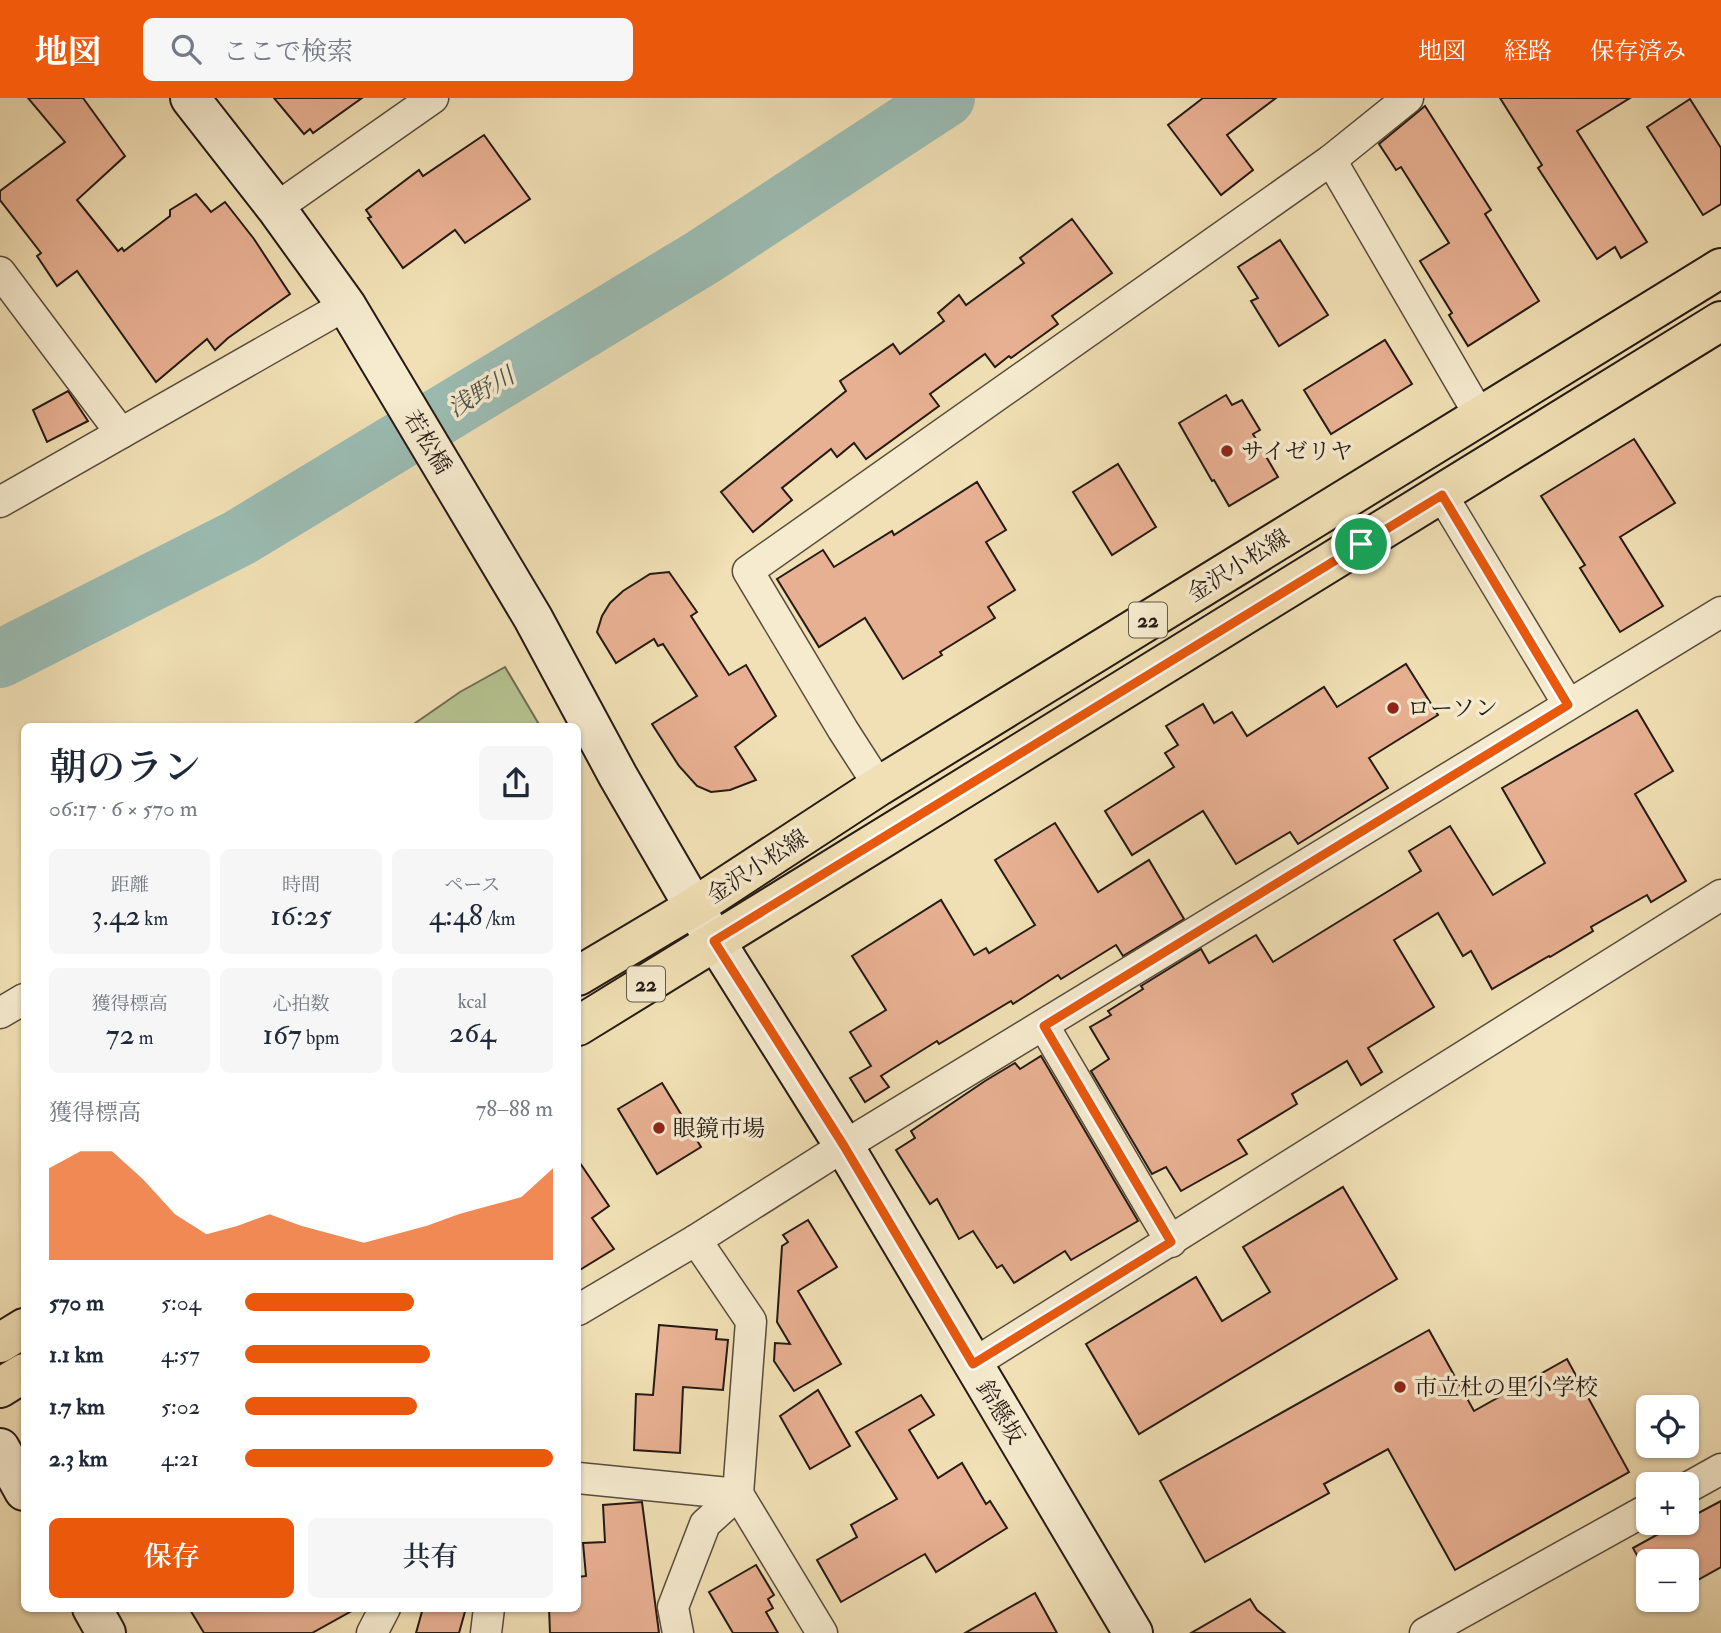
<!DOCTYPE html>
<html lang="ja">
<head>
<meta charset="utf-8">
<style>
	body { margin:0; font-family:"IM FELL Double Pica","Noto Serif JP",serif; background:#f6f6f7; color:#1f2937; height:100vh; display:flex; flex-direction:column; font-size:26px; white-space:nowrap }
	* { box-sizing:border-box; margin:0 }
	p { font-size:23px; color:#747a83 }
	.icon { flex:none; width:38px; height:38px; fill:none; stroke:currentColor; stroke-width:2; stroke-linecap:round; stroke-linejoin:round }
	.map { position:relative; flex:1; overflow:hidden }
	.details { position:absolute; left:21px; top:625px; width:560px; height:889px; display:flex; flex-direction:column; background:#fff; border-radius:10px; box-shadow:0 2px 5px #0004 }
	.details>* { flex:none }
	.buttons { position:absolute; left:1636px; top:1297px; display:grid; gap:14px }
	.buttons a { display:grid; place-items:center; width:63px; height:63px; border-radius:10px; background:#fff; box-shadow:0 2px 5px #0004; font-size:35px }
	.pin { position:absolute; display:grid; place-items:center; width:60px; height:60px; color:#fff; margin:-30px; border:4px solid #fff; border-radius:50%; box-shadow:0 2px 7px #0007 }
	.round { display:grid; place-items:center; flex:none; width:74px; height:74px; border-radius:10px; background:#f6f6f7 }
	.overview { display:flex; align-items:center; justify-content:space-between; height:119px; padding:0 28px }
	h1 { font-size:38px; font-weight:600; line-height:52px }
	.stats { display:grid; grid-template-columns:repeat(3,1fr); gap:10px; height:119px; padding:7px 28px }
	.stats div { display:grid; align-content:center; border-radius:10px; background:#f6f6f7; text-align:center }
	.stats b { font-size:30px; font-weight:600 }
	.stats small { font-size:19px; font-weight:400 }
	.stats p { font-size:19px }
	.chart { height:196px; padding:14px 28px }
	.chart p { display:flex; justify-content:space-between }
	.chart svg { width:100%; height:126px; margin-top:7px; fill:#ea580c; opacity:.7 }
	.cta { display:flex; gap:14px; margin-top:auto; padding:14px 28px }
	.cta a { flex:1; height:80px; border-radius:10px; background:#ea580c; color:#fff; font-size:28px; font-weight:600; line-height:80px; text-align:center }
	.cta a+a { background:#f6f6f7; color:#1f2937 }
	ul { padding:0 28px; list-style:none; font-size:23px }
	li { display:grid; grid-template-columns:112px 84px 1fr; align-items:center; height:52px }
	li i { height:18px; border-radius:9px; background:#ea580c }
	header { display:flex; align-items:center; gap:42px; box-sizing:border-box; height:98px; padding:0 35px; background:#ea580c; color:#fff }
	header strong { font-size:33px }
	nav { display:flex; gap:38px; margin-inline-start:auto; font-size:24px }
	.search { width:490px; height:63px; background:#f6f6f7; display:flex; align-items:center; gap:18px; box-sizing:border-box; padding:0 24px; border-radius:10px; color:#747a83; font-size:26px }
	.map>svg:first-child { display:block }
	.green { fill:#b6c391; stroke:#6e6e52; stroke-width:2 }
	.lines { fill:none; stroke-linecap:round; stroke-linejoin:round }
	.river { stroke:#9bbcb3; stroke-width:58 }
	.building { fill:#e8b092; stroke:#251a14; stroke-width:2 }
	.street-casing { stroke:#584c3c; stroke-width:33 }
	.secondary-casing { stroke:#251a14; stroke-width:42 }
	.primary-casing { stroke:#251a14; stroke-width:42 }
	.street { stroke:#f6ebcf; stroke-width:30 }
	.secondary { stroke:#f6ebcf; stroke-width:38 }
	.primary { stroke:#f1e0b5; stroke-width:38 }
	.route-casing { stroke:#fff; stroke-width:14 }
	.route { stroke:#ea580c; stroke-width:9 }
	.poi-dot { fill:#8f2418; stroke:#f6ebcf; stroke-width:2.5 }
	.labels { text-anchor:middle; stroke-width:7; stroke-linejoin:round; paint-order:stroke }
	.shield { fill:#f6ebcf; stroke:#64594c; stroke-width:2 }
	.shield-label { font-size:21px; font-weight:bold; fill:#251a14 }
	.street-label { font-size:23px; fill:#251a14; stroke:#f6ebcf }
	.poi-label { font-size:23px; fill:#251a14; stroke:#f6ebcf; text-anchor:start }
	.water-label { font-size:24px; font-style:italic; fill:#4e534c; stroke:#f6ebcf }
</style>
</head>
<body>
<header>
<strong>地図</strong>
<div class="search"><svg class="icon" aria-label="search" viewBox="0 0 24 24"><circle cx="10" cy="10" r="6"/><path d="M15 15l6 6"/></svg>ここで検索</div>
<nav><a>地図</a><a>経路</a><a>保存済み</a></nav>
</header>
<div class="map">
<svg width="1721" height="1535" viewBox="0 0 1721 1535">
	<rect width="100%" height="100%" fill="#f1e0b5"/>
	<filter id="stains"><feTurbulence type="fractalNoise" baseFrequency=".00286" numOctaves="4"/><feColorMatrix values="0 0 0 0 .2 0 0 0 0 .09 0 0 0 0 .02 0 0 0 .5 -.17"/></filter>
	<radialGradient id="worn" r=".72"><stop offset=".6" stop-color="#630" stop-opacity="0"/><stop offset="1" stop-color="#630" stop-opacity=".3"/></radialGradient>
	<path class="green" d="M505,569L540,628H411L460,594Z"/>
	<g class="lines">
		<path class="river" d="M0,561L239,440L703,159L946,0"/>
	</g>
	<g class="building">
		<path d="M28,0H83L125,58L77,102L118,153L122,150L124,153L170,118V112L196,96L211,114L225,104L254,141L290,196L228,240L215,252L207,241L156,284L77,173L57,188L37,158L41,155L0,102V93L65,44Z"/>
		<path d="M274,0H362L313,35L310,31L304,36Z"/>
		<path d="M1203,0H1276L1227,37L1253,72L1221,97L1168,27Z"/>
		<path d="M1500,0H1630L1577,33L1647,144L1621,160L1615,149L1597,161L1538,70L1542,67Z"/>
		<path d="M1690,1L1721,50V106L1703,117L1647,29Z"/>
		<path d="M1425,8L1491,112L1485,116L1539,203L1468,248L1449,217L1452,215L1420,163L1449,145L1401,69L1396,72L1379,46Z"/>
		<path d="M484,37L530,101L465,145L455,132L403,170L368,120L371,119L366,112L419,72L423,78Z"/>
		<path d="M1072,121L1112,175L1052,218L1058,226L1011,260L1009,258L995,269L985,256L930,296L939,308L866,361L854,345L837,359L831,351L782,390L792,402L753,434L721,394L846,293L840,283L893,246L900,256L944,223L938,215L959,197L966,207L1024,165L1020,160Z"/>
		<path d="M1280,142L1328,217L1279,248L1251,203L1258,200L1238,169Z"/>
		<path d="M1385,242L1412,286L1331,336L1304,292Z"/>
		<path d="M68,293L88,323L47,344L33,312Z"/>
		<path d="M1226,297L1232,307L1242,302L1260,332L1253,336L1278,379L1229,408L1214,382L1212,383L1179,325Z"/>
		<path d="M1634,341L1675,405L1620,439L1663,508L1620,534L1580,470L1585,467L1541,398Z"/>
		<path d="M1118,366L1156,429L1112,457L1073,394Z"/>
		<path d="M977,384L1006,432L986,444L1015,492L988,509L995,520L940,554L942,557L903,581L865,520L819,549L777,481L823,452L834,469L892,433L894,437Z"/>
		<path d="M669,474L697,514L691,518L729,577L746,567L776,618L735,649L756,682L730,692L711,694L697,688L679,668L652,626L697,598L663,546L658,548L654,541L616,565L597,534L602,518L610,505L623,493L650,476Z"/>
		<path d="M1406,566L1438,617L1369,660L1388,690L1298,746L1290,734L1236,766L1203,713L1132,757L1105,713L1174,669L1165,655L1178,647L1166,628L1203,606L1214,625L1232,614L1247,638L1324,589L1337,609Z"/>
		<path d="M1637,612L1673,673L1635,696L1686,783L1651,804L1647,797L1591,829L1593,833L1550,859L1549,858L1492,891L1471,853L1463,858L1438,815L1394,842L1434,909L1368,950L1382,974L1361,987L1347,963L1292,996L1297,1006L1238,1042L1247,1056L1181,1093L1166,1069L1152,1076L1091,973L1109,961L1090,929L1111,917L1108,913L1143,891L1141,888L1201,851L1209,865L1256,837L1273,864L1421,773L1409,753L1450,728L1493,797L1545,765L1502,690Z"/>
		<path d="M1055,725L1098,794L1149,762L1184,821L1123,858L1116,847L1061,881L1058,877L1013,906L1011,903L939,946L937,943L881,978L889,989L865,1004L850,980L871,968L850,934L886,912L852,858L941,802L974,857L986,850L989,855L1035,827L995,762Z"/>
		<path d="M1041,958L1138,1123L1071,1162L1065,1153L1014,1185L1002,1167L997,1170L973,1133L959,1141L937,1101L930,1106L896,1052L915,1040L911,1033L985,983L1015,965L1020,971Z"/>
		<path d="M662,985L701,1049L657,1076L618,1011Z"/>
		<path d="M578,1062L609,1108L592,1120L614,1151L578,1173Z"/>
		<path d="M1343,1089L1397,1181L1139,1336L1086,1246L1196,1179L1222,1223L1270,1194L1243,1149Z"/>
		<path d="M808,1122L837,1169L798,1193L841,1266L794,1293L774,1263L775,1245L790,1246L777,1224L782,1148L788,1144L783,1137Z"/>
		<path d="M659,1227L717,1232L716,1241L728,1242L723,1292L683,1289L680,1355L634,1352L636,1296L653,1297Z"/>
		<path d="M1429,1232L1474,1313L1567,1261L1629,1374L1455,1472L1388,1351L1324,1386L1329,1395L1205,1464L1160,1383Z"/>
		<path d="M818,1292L850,1348L810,1371L780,1318Z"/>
		<path d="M921,1297L934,1317L909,1332L938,1380L962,1365L986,1406L990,1403L1007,1430L936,1474L925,1456L841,1504L817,1462L857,1439L851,1427L897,1401L856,1334Z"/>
		<path d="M1721,1403V1469L1687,1488V1463H1648V1478L1633,1450L1680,1424H1687V1421Z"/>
		<path d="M642,1404L659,1535H550L549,1510H578V1479L586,1478L583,1445L605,1444L603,1407Z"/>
		<path d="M756,1467L774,1497L768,1501L773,1510L766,1514L778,1535H733L709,1494Z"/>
		<path d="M1035,1495L1057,1535H965Z"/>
		<path d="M1250,1501L1257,1512L1285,1535H1191Z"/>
		<path d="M189,1510H357L312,1535H204Z"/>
		<path d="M423,1510H466L459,1535H416Z"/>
	</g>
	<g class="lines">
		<g class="street-casing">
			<g id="street">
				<path d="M1331,62L1480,318"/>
				<path d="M276,110L433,0"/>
				<path d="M0,174L121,335"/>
				<path d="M1442,397L1568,606"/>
				<path d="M0,404L346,207"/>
				<path d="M879,688L843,632L748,473L1331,62L1408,0"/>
				<path d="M0,915L24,901"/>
				<path d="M1044,928L1171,1144"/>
				<path d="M578,1212L696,1142L844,1048L1721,514"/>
				<path d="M973,1266L1721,797"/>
				<path d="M578,1380L738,1396"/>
				<path d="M1687,1390L1721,1371"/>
				<path d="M738,1396L822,1535"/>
				<path d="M372,1535L385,1510"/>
				<path d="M486,1535L489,1510"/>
				<path d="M678,1535L673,1509L705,1426L738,1396L751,1223L696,1142"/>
				<path d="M1425,1535L1648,1411"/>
			</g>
		</g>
		<g class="secondary-casing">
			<g id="secondary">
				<path d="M190,0L276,110L346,207L533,520L618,678L694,809L844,1048L1133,1535"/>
				<path d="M0,1350L24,1393"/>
				<path d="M92,1510L106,1535"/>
			</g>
		</g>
		<g class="primary-casing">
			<g id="primary">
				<path d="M578,878L694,809L879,688L1721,170"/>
				<path d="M578,928L1721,223"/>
				<path d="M0,1245L24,1230"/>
				<path d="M0,1290L24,1275"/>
			</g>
		</g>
		<use href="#street" class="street"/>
		<use href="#secondary" class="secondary"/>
		<use href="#primary" class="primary"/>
	</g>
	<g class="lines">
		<g class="route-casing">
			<path id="route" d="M1442,397L1568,607L1044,928L1171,1144L973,1266L844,1048L714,843Z"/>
		</g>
		<use href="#route" class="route"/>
	</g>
	<g class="poi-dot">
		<circle cx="1227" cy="353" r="7"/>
		<circle cx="1393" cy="610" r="7"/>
		<circle cx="659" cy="1030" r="7"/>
		<circle cx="1400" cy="1289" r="7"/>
	</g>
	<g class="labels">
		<g class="shield">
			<rect x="1129" y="504.5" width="38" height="35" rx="5"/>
			<rect x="627" y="868.5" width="38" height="35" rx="5"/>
		</g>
		<g class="shield-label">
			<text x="1148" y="529">22</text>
			<text x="646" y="893">22</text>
		</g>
		<g class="street-label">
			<text transform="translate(428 344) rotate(59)" y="8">若松橋</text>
			<text transform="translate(1238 467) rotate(-32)" y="8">金沢小松線</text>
			<text transform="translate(757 768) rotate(-33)" y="8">金沢小松線</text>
			<text transform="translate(1001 1314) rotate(59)" y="8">鈴懸坂</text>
		</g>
		<g class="poi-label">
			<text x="1241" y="361">サイゼリヤ</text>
			<text x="1407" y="618">ローソン</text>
			<text x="673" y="1038">眼鏡市場</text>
			<text x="1414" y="1297">市立杜の里小学校</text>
		</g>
		<g class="water-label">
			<text transform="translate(481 294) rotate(-31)" y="8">浅野川</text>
		</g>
	</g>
	<rect width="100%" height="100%" filter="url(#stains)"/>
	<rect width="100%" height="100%" fill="url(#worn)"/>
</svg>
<div class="buttons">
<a><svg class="icon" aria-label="locate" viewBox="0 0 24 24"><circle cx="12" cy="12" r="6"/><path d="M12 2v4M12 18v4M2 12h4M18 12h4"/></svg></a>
<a>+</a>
<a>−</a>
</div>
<div class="pin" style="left:1361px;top:446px;background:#1e9e55"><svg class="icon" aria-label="arrive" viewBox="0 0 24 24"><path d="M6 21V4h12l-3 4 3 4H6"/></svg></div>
<section class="details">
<div class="overview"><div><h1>朝のラン</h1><p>06:17 · 6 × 570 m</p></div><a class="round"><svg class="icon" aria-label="share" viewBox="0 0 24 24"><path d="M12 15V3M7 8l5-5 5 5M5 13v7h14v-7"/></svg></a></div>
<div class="stats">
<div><p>距離</p><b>3.42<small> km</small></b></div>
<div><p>時間</p><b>16:25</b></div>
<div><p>ペース</p><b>4:48<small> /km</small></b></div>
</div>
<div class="stats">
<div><p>獲得標高</p><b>72<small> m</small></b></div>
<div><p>心拍数</p><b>167<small> bpm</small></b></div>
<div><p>kcal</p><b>264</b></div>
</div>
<div class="chart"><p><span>獲得標高</span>78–88 m</p>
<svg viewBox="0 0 160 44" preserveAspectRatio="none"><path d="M0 44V12L10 6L20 6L30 16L40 28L50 35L60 32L70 28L80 32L90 35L100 38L110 35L120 32L130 28L140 25L150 22L160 12V44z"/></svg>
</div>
<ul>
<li><b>570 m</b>5:04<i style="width:55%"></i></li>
<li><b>1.1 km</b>4:57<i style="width:60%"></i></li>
<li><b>1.7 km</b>5:02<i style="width:56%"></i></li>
<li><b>2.3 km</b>4:21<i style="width:100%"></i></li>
</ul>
<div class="cta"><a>保存</a><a>共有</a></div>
</section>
</div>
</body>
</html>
